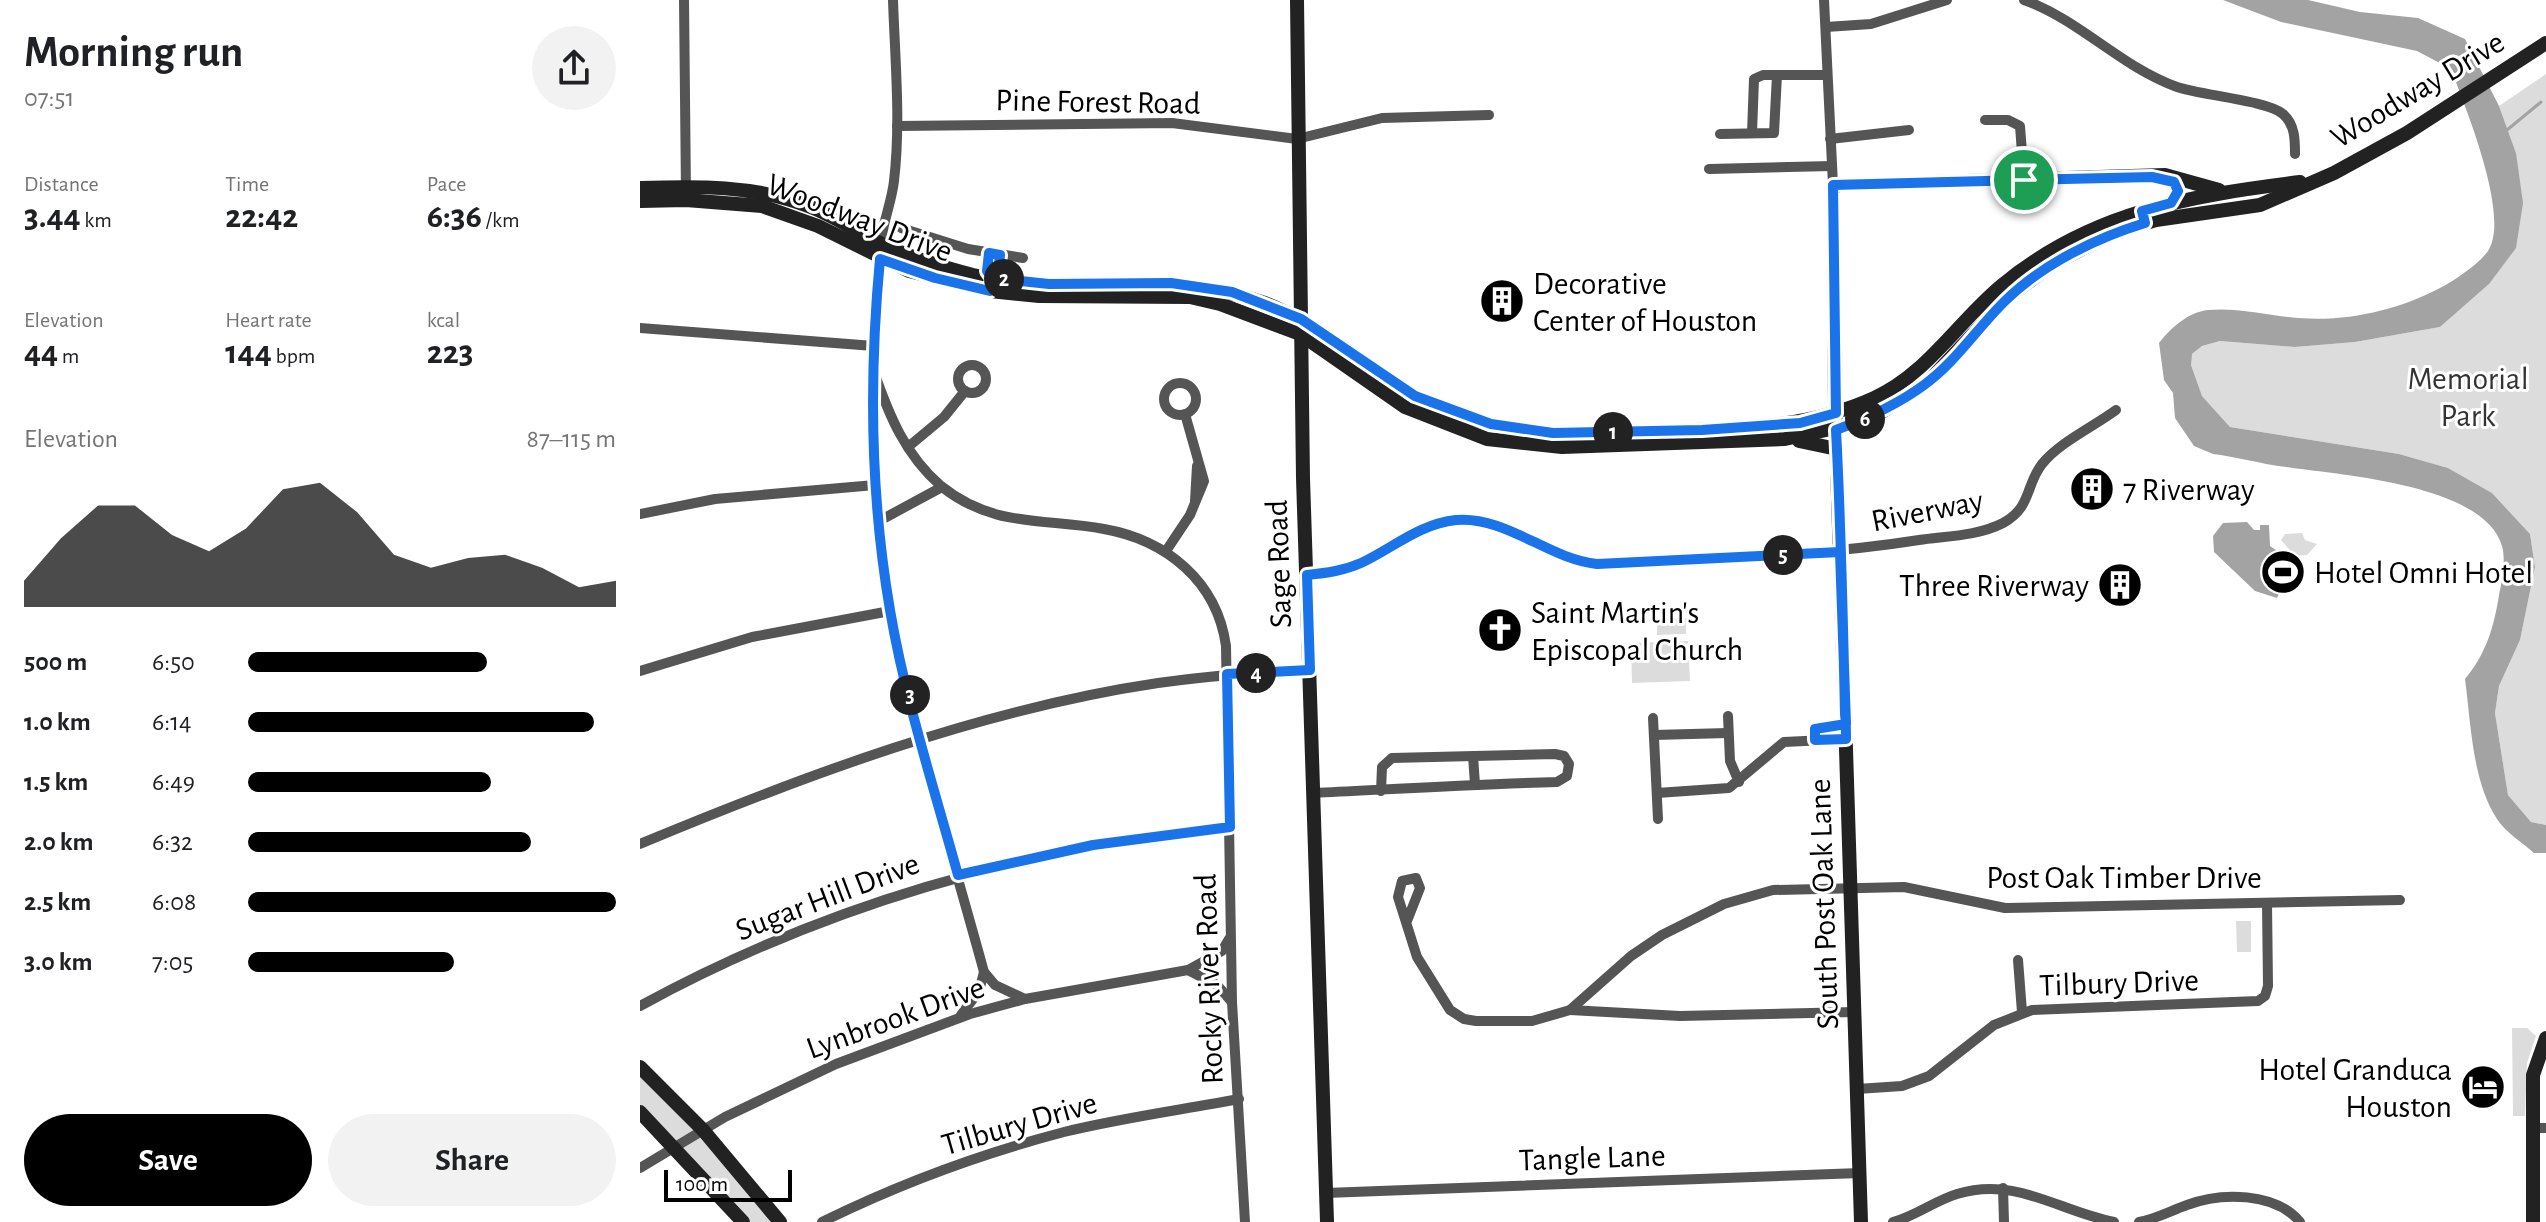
<!DOCTYPE html>
<html lang="en">
<head>
<meta charset="utf-8">
<style>
	body { margin:0; font-family:"Alegreya Sans",sans-serif; background:#f2f2f2; color:#202124; height:100vh; display:flex; flex-direction:column; font-size:30px; white-space:nowrap }
	* { box-sizing:border-box; margin:0 }
	p { font-size:26px; color:#757577 }
	.icon { flex:none; width:44px; height:44px; fill:none; stroke:currentColor; stroke-width:2; stroke-linecap:round; stroke-linejoin:round }
	.map { position:relative; flex:1; overflow:hidden }
	.drawer { display:flex; flex-direction:column; background:#fff; width:640px }
	.drawer>* { flex:none }
	.scale { position:absolute; left:24px; bottom:20px; width:128px; box-sizing:border-box; padding-left:8px; border:4px solid #000; border-top:0; font-size:22px; line-height:28px; white-space:nowrap; color:#000; -webkit-text-stroke:6px #fff; paint-order:stroke }
	.pin { position:absolute; display:grid; place-items:center; width:68px; height:68px; color:#fff; margin:-34px; border:4px solid #fff; border-radius:50%; box-shadow:0 2px 8px #0007 }
	.km { position:absolute; width:40px; height:40px; margin:-20px; border-radius:50%; background:#222; color:#fff; font-size:22px; line-height:40px; text-align:center }
	.round { display:grid; place-items:center; flex:none; width:84px; height:84px; border-radius:42px; background:#f2f2f2 }
	.overview { display:flex; align-items:center; justify-content:space-between; height:136px; padding:0 24px }
	h1 { font-size:44px; font-weight:700; line-height:60px }
	.metrics { display:grid; grid-template-columns:repeat(3,1fr); gap:12px; height:136px; padding:8px 24px }
	.metrics div { display:grid; align-content:center }
	.metrics b { font-size:34px; font-weight:700 }
	.metrics small { font-size:22px; font-weight:400 }
	.metrics p { font-size:22px }
	.chart { height:224px; padding:16px 24px }
	.chart p { display:flex; justify-content:space-between }
	.chart svg { width:100%; height:144px; margin-top:8px; fill:#000; opacity:.7 }
	.cta { display:flex; gap:16px; margin-top:auto; padding:16px 24px }
	.cta a { flex:1; height:92px; border-radius:48px; background:#000; color:#fff; font-size:32px; font-weight:700; line-height:92px; text-align:center }
	.cta a+a { background:#f2f2f2; color:#202124 }
	ul { padding:0 24px; list-style:none; font-size:26px }
	li { display:grid; grid-template-columns:128px 96px 1fr; align-items:center; height:60px }
	li i { height:20px; border-radius:10px; background:#000 }
	main { display:flex; flex:1; min-height:0 }
	.map>svg:first-child { display:block }
	.green { fill:#dcdcdc }
	.water { fill:#a3a3a3 }
	.lines { fill:none; stroke-linecap:round; stroke-linejoin:round }
	.stream { stroke:#a3a3a3; stroke-width:3 }
	.street { stroke:#555; stroke-width:10 }
	.secondary { stroke:#222; stroke-width:14 }
	.route-casing { stroke:#fff; stroke-width:16 }
	.route { stroke:#1a73e8; stroke-width:10 }
	.labels { text-anchor:middle; stroke-width:6; stroke-linejoin:round; paint-order:stroke }
	.street-label { font-size:32px; fill:#000; stroke:#fff }
	.poi-label { font-size:32px; fill:#000; stroke:#fff; text-anchor:start }
	.park-label { font-size:32px; fill:#333; stroke:#fff }
</style>
</head>
<body>
<main>
<section class="drawer">
<div class="overview"><div><h1>Morning run</h1><p>07:51</p></div><a class="round"><svg class="icon" aria-label="share" viewBox="0 0 24 24"><path d="M12 15V3M7 8l5-5 5 5M5 13v7h14v-7"/></svg></a></div>
<div class="metrics">
<div><p>Distance</p><b>3.44<small> km</small></b></div>
<div><p>Time</p><b>22:42</b></div>
<div><p>Pace</p><b>6:36<small> /km</small></b></div>
</div>
<div class="metrics">
<div><p>Elevation</p><b>44<small> m</small></b></div>
<div><p>Heart rate</p><b>144<small> bpm</small></b></div>
<div><p>kcal</p><b>223</b></div>
</div>
<div class="chart"><p><span>Elevation</span>87–115 m</p>
<svg viewBox="0 0 160 44" preserveAspectRatio="none"><path d="M0 44V36L10 23L20 13L30 13L40 22L50 27L60 20L70 8L80 6L90 15L100 28L110 32L120 29L130 28L140 32L150 38L160 36V44z"/></svg>
</div>
<ul>
<li><b>500 m</b>6:50<i style="width:65%"></i></li>
<li><b>1.0 km</b>6:14<i style="width:94%"></i></li>
<li><b>1.5 km</b>6:49<i style="width:66%"></i></li>
<li><b>2.0 km</b>6:32<i style="width:77%"></i></li>
<li><b>2.5 km</b>6:08<i style="width:100%"></i></li>
<li><b>3.0 km</b>7:05<i style="width:56%"></i></li>
</ul>
<div class="cta"><a>Save</a><a>Share</a></div>
</section>
<div class="map">
<svg width="1906" height="1222" viewBox="0 0 1906 1222">
	<rect width="100%" height="100%" fill="#fff"/>
	<g class="green">
		<path d="M1906,74V825L1891,822L1868,795L1855,713L1859,686L1880,640L1895,567L1890,534L1852,493L1808,468L1759,454L1590,427L1562,396L1551,365V355L1562,346L1580,341L1655,347L1715,342L1800,327L1849,284L1876,153L1859,106Z"/>
		<path d="M1662,533L1665,540L1677,544L1667,555L1655,556L1641,540L1645,534Z"/>
		<path d="M1046,618V634L1017,635V619Z"/>
		<path d="M1048,641L1050,681L992,683L991,643Z"/>
		<path d="M1596,921H1611V952H1597Z"/>
		<path d="M1872,1028H1887L1896,1036L1887,1063L1885,1116H1873Z"/>
		<path d="M0,1071L136,1222H107L0,1107Z"/>
	</g>
	<g class="water">
		<path d="M1583,0H1668L1720,12L1778,18L1825,39L1859,106L1876,153L1883,203L1876,248L1849,284L1800,327L1715,342L1655,347L1580,341L1562,346L1552,354L1551,365L1562,396L1590,427L1759,454L1808,468L1852,493L1890,534L1895,567L1880,640L1859,686L1855,713L1868,795L1891,822L1906,825V853H1894C1883,843 1865,832 1857,819C1832,781 1831,723 1825,679C1846,654 1854,627 1859,595C1862,581 1866,560 1862,546C1844,484 1700,475 1646,467C1621,464 1598,457 1573,454L1554,446L1535,418L1533,393L1524,380L1519,343C1531,328 1548,312 1568,310C1597,307 1630,316 1659,318C1707,322 1758,310 1800,288C1815,280 1838,265 1848,251C1871,216 1825,107 1811,69L1777,51L1641,22Z"/>
		<path d="M1607,522L1614,530H1620V525H1629L1630,546L1646,557L1648,583H1644L1637,598L1615,591L1574,552L1573,536L1583,523Z"/>
	</g>
	<g class="lines">
		<path class="stream" d="M1867,130L1901,102"/>
		<g class="street">
			<path d="M44,0L46,194"/>
			<path d="M253,0C255,60 261,122 254,181C252,199 245,217 242,235C233,299 231,369 232,434C236,618 296,796 344,972L355,985L385,999"/>
			<path d="M1184,0L1193,185"/>
			<path d="M1384,0C1440,20 1481,67 1537,87C1560,95 1629,101 1643,114C1655,125 1655,139 1655,154"/>
			<path d="M1186,27L1231,24L1307,0"/>
			<path d="M1345,120H1368L1380,126L1384,180"/>
			<path d="M257,126L532,123L657,139L742,118L849,115"/>
			<path d="M1112,133L1114,79L1123,75H1187"/>
			<path d="M1080,134L1134,133L1137,75"/>
			<path d="M1190,139L1269,130"/>
			<path d="M1069,169L1192,166"/>
			<path d="M261,228L328,249L383,258"/>
			<path d="M349,253L347,271L352,278L358,273L360,255"/>
			<path d="M0,328L234,346"/>
			<circle cx="332" cy="379" r="14"/>
			<path d="M234,372C249,415 265,455 301,486C353,528 404,518 464,529C526,540 577,581 586,646L592,1002L605,1222"/>
			<circle cx="540" cy="399" r="16"/>
			<path d="M268,447L304,417L325,391"/>
			<path d="M555,501L557,466"/>
			<path d="M0,514L75,499L235,485"/>
			<path d="M239,521L302,487"/>
			<path d="M526,551L550,515L564,481L545,414"/>
			<path d="M667,575C686,573 703,571 721,563C753,548 779,524 816,520C867,516 907,559 957,564C1065,558 1172,557 1279,540C1306,536 1338,536 1363,523C1392,507 1385,486 1402,464C1420,442 1453,427 1476,410"/>
			<path d="M0,671L112,637L250,611"/>
			<path d="M1088,716L1090,761L1099,782"/>
			<path d="M1013,718L1018,819"/>
			<path d="M1014,735L1088,733"/>
			<path d="M1175,740V729L1206,724"/>
			<path d="M833,756L835,784"/>
			<path d="M674,793C755,789 836,784 917,782L927,776L929,764L924,756L915,754L752,758L742,767L741,791"/>
			<path d="M1017,793L1089,788L1144,742L1206,739"/>
			<path d="M0,844C163,776 342,709 518,683C568,676 619,672 670,670"/>
			<path d="M767,921L780,888L776,878L762,881L758,897L777,957L810,1010L824,1019L836,1021H892L930,1010L991,956L1022,935L1084,904L1133,890L1264,887L1365,908L1760,900"/>
			<path d="M1378,960L1382,1012"/>
			<path d="M548,970L577,985L591,1001"/>
			<path d="M0,1006C187,904 380,850 590,827"/>
			<path d="M930,1010L1040,1016L1215,1012"/>
			<path d="M321,1015L339,991L344,972"/>
			<path d="M1217,1089L1262,1086L1289,1076L1354,1025L1392,1010L1618,1001L1625,996L1628,986L1627,903"/>
			<path d="M1893,1128H1906"/>
			<path d="M0,1168L85,1117L196,1064L330,1014L385,999L548,970L582,951L589,939"/>
			<path d="M1363,1188L1364,1222"/>
			<path d="M686,1193L1220,1173"/>
			<path d="M182,1222C259,1184 340,1154 424,1132C481,1118 541,1110 599,1099"/>
			<path d="M1253,1222C1276,1216 1294,1201 1317,1194C1376,1176 1418,1211 1474,1222"/>
			<path d="M1499,1222C1516,1219 1530,1211 1547,1205C1581,1192 1635,1192 1660,1222"/>
		</g>
		<g class="secondary">
			<path d="M657,0L663,478L687,1222"/>
			<path d="M0,188C57,186 114,185 168,206C193,215 215,231 240,243C268,257 302,267 333,275C430,297 530,268 625,303C674,322 711,355 754,383C801,414 859,430 915,433C948,435 981,432 1014,431C1089,429 1164,430 1234,398C1287,374 1317,323 1361,286C1450,212 1548,196 1660,182"/>
			<path d="M0,201L46,200L122,206L178,226L269,271L350,291L399,296L550,297L580,304L660,334L765,407L847,439L922,447L1145,439L1209,425L1240,413L1286,384L1366,299L1411,265L1442,249L1479,231L1516,220L1620,205L1694,173L1767,133L1906,43"/>
			<path d="M1159,441L1197,449"/>
			<path d="M0,1067L63,1130L140,1222"/>
			<path d="M0,1112L103,1222"/>
			<path d="M1221,1222L1195,403L1193,185L1525,175L1579,190"/>
			<path d="M1893,1222V1075L1906,1038"/>
		</g>
	</g>
	<g class="lines">
		<g class="route-casing">
			<path id="route" d="M1384,180L1193,185L1196,413L1160,423L1062,430L913,433L851,424L775,396L661,319L592,292L531,283L409,284L352,278L347,271L349,253L360,255L358,273L352,278L350,291L295,278L240,259C229,376 230,494 250,610C265,699 294,788 318,875L453,845L590,827L587,674L670,670L667,575C686,573 703,571 721,563C753,548 779,524 816,520C867,516 908,559 957,564L1200,552C1202,610 1204,667 1206,724L1175,729V740L1206,739C1206,731 1206,722 1205,714C1203,619 1201,524 1196,430C1228,418 1257,405 1284,385C1316,362 1338,327 1366,300C1403,264 1456,238 1505,223L1502,211L1531,203L1538,191L1534,182L1512,177L1384,180"/>
		</g>
		<use href="#route" class="route"/>
	</g>
	<defs>
		<g id="building-disc" transform="scale(2.3)"><circle r="9.5" fill="#000" stroke="#fff"/><path d="M-4-6H4V6H1V3H-1V6H-4ZM-2.5-4.3h1.7v1.8h-1.7ZM.8-4.3h1.7v1.8H.8ZM-2.5-1h1.7V.8h-1.7ZM.8-1h1.7V.8H.8Z" fill="#fff"/></g>
		<g id="stadium-disc" transform="scale(2.3)"><circle r="9.5" fill="#000" stroke="#fff"/><path d="M0-5a6.5 5 0 1 0 0 10a6.5 5 0 1 0 0-10ZM-3.5-1.8h7v3.6h-7Z" fill="#fff"/></g>
		<g id="church-disc" transform="scale(2.3)"><circle r="9.5" fill="#000" stroke="#fff"/><path d="M-1.2-6h2.4v3.5h3.3v2.4h-3.3V6h-2.4V-.1h-3.3v-2.4h3.3Z" fill="#fff"/></g>
		<g id="hotel-disc" transform="scale(2.3)"><circle r="9.5" fill="#000" stroke="#fff"/><path d="M-6-4.5h1.5V1H6V5H4.5V3h-9V5H-6ZM-4 0a1.8 1.8 0 1 1 3.6 0ZM.5 0V-2.5h3Q6-2.5 6 0Z" fill="#fff"/></g>
	</defs>
	<g fill-rule="evenodd">
		<use href="#building-disc" x="862" y="301"/>
		<use href="#building-disc" x="1452" y="489"/>
		<use href="#stadium-disc" x="1643" y="572"/>
		<use href="#building-disc" x="1480" y="585"/>
		<use href="#church-disc" x="860" y="630"/>
		<use href="#hotel-disc" x="1843" y="1087"/>
	</g>
	<g class="labels">
		<g class="street-label">
			<text transform="translate(1777 89) rotate(-31)" y="11">Woodway Drive</text>
			<text transform="translate(458 101) rotate(1)" y="11">Pine Forest Road</text>
			<text transform="translate(220 217) rotate(21)" y="11">Woodway Drive</text>
			<text transform="translate(1287 510) rotate(-11)" y="11">Riverway</text>
			<text transform="translate(638 564) rotate(-92)" y="11">Sage Road</text>
			<text x="1484" y="888">Post Oak Timber Drive</text>
			<text transform="translate(187 896) rotate(-21)" y="11">Sugar Hill Drive</text>
			<text transform="translate(1183 904) rotate(-92)" y="11">South Post Oak Lane</text>
			<text transform="translate(568 979) rotate(-92)" y="11">Rocky River Road</text>
			<text transform="translate(1479 982) rotate(-2)" y="11">Tilbury Drive</text>
			<text transform="translate(255 1017) rotate(-20)" y="11">Lynbrook Drive</text>
			<text transform="translate(379 1123) rotate(-16)" y="11">Tilbury Drive</text>
			<text transform="translate(952 1157) rotate(-2)" y="11">Tangle Lane</text>
		</g>
		<g class="poi-label">
			<text x="893" y="294">Decorative<tspan x="893" dy="37">Center of Houston</tspan></text>
			<text x="1483" y="500">7 Riverway</text>
			<text x="1674" y="583">Hotel Omni Hotel</text>
			<text x="1449" y="596" text-anchor="end">Three Riverway</text>
			<text x="891" y="623">Saint Martin's<tspan x="891" dy="37">Episcopal Church</tspan></text>
			<text x="1812" y="1080" text-anchor="end">Hotel Granduca<tspan x="1812" dy="37">Houston</tspan></text>
		</g>
		<g class="park-label">
			<text x="1828" y="389">Memorial<tspan x="1828" dy="37">Park</tspan></text>
		</g>
	</g>
</svg>
<div class="scale">100 m</div>
<div class="pin" style="left:1384px;top:180px;background:#1e9e55"><svg class="icon" aria-label="arrive" viewBox="0 0 24 24"><path d="M6 21V4h12l-3 4 3 4H6"/></svg></div>
<b class="km" style="left:973px;top:432px">1</b>
<b class="km" style="left:364px;top:279px">2</b>
<b class="km" style="left:270px;top:695px">3</b>
<b class="km" style="left:616px;top:673px">4</b>
<b class="km" style="left:1143px;top:555px">5</b>
<b class="km" style="left:1225px;top:419px">6</b>
</div>
</main>
</body>
</html>
